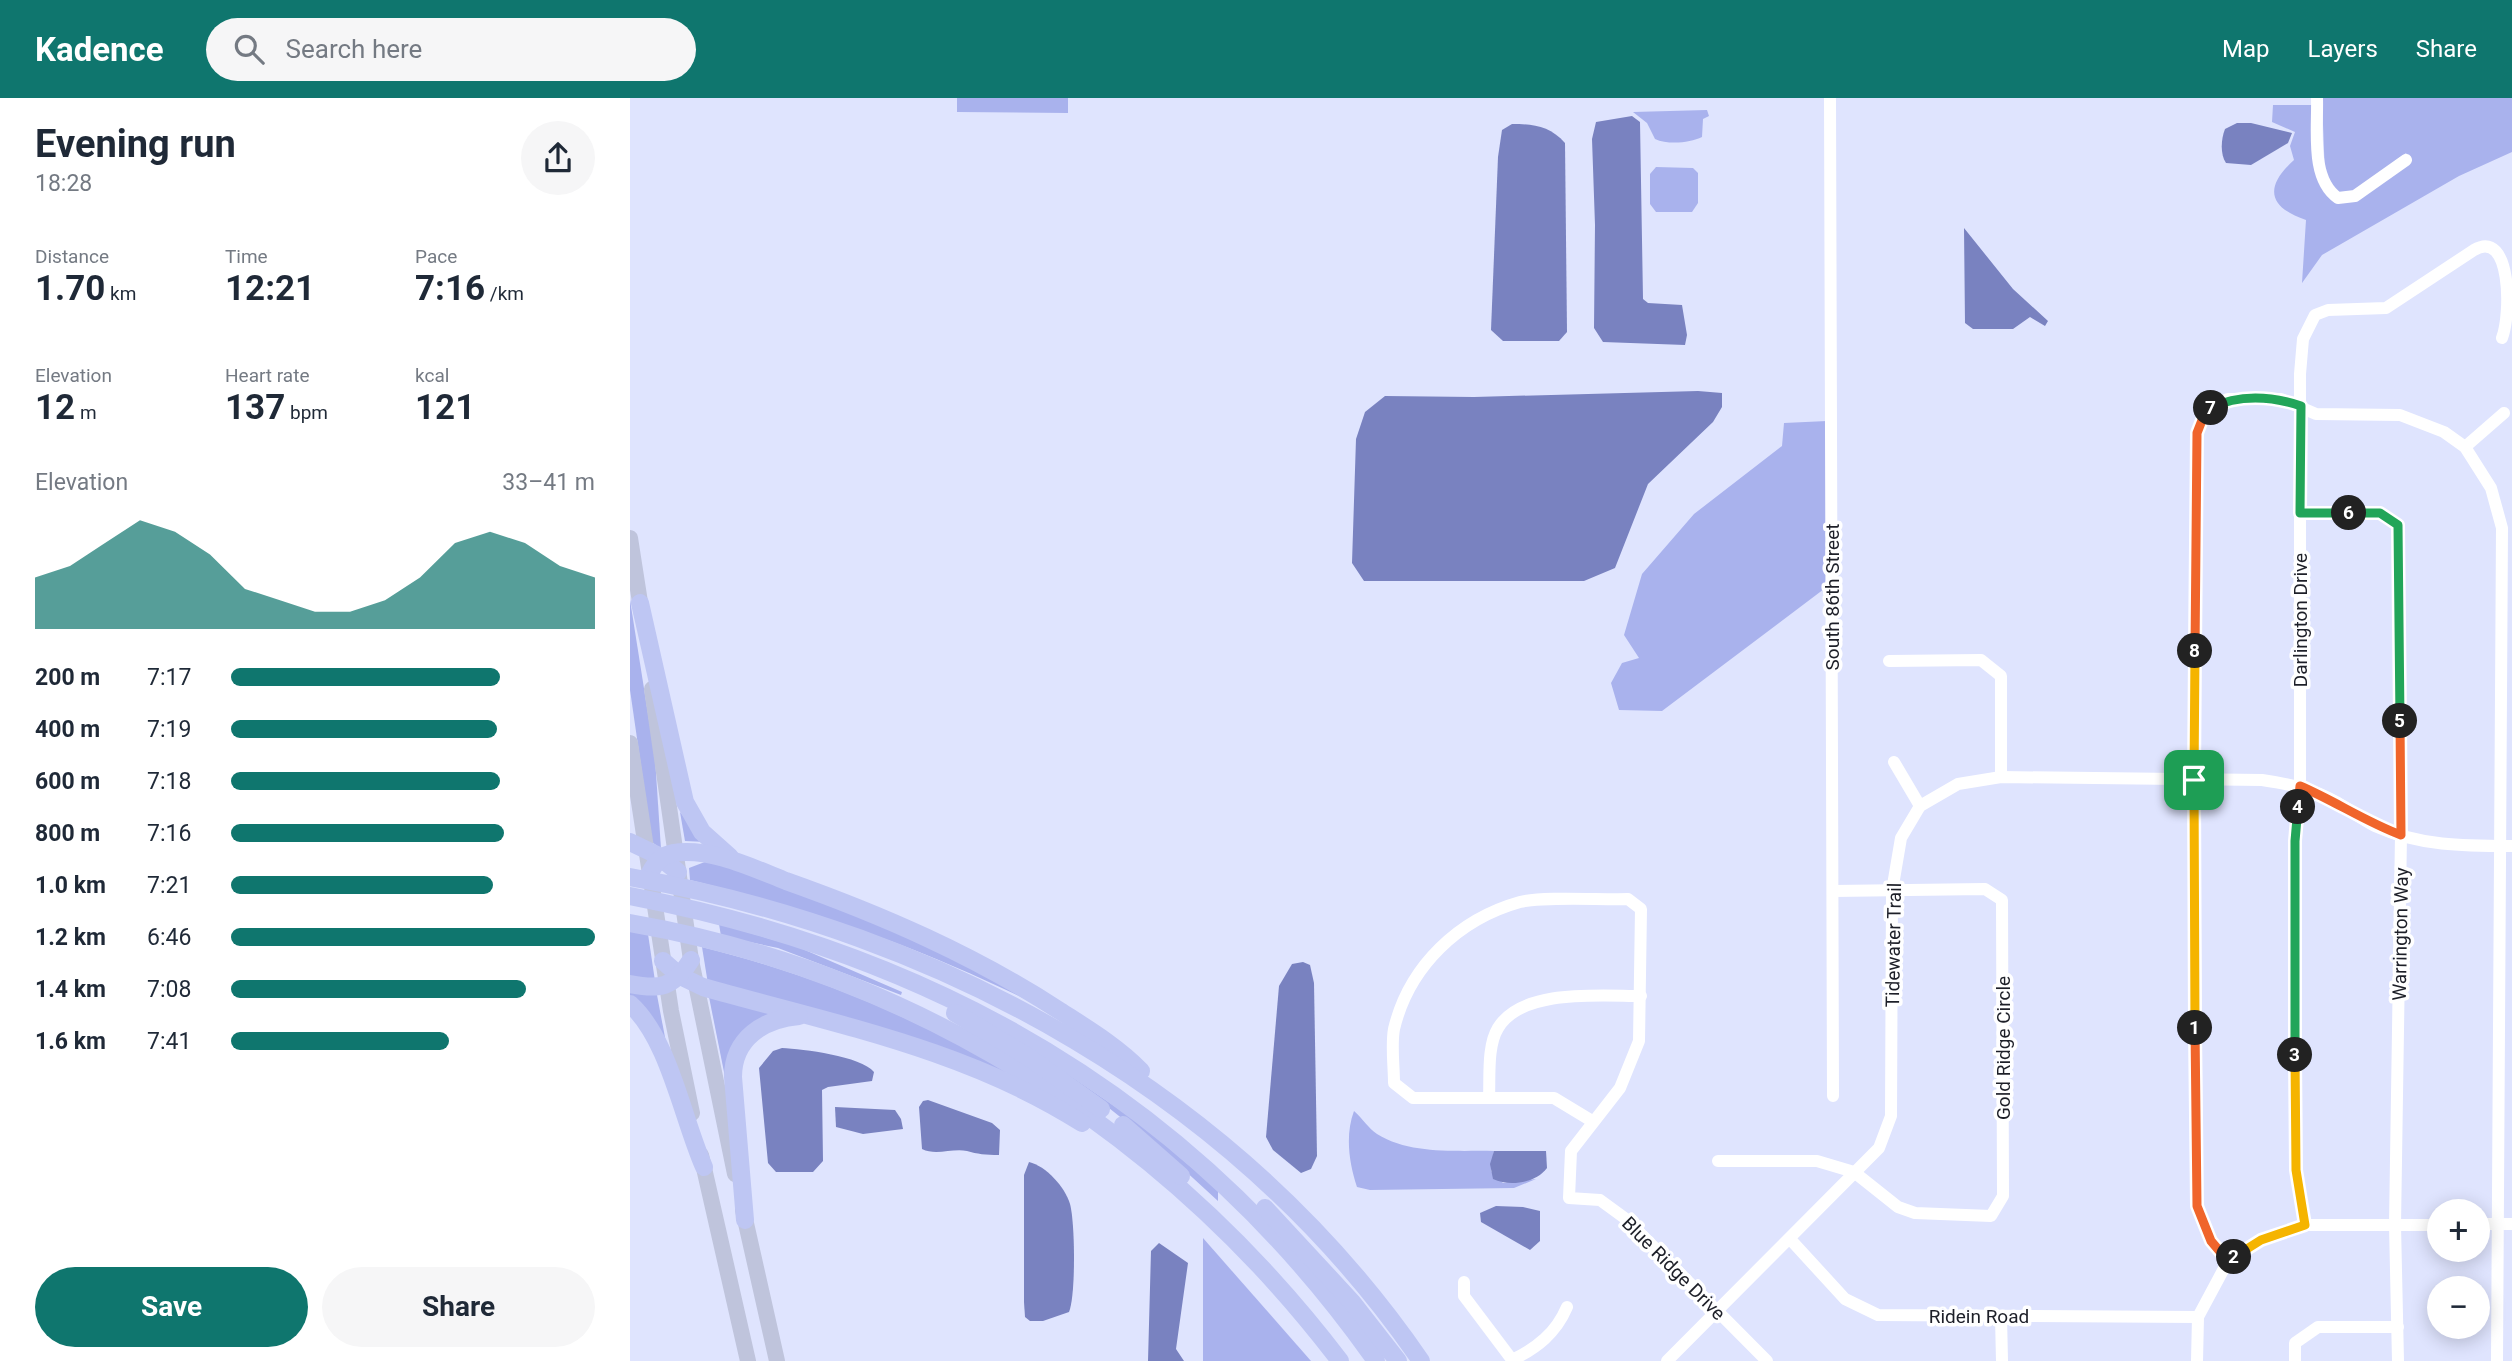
<!DOCTYPE html>
<html lang="en">
<head>
<meta charset="utf-8">
<style>
	body { margin:0; font-family:Roboto,sans-serif; background:#f6f6f7; color:#1f2937; height:100vh; display:flex; flex-direction:column; font-size:26px; white-space:nowrap }
	* { box-sizing:border-box; margin:0 }
	p { font-size:23px; color:#747a83 }
	.icon { flex:none; width:38px; height:38px; fill:none; stroke:currentColor; stroke-width:2; stroke-linecap:round; stroke-linejoin:round }
	.map { position:relative; flex:1; overflow:hidden }
	.details { display:flex; flex-direction:column; background:#fff; width:630px }
	.details>* { flex:none }
	.fabs { position:absolute; left:1797px; top:1101px; display:grid; gap:14px }
	.fabs a { display:grid; place-items:center; width:63px; height:63px; border-radius:50%; background:#fff; box-shadow:0 4px 18px #0003; font-size:35px }
	.pin { position:absolute; display:grid; place-items:center; width:60px; height:60px; color:#fff; margin:-30px; border-radius:14px; box-shadow:0 4px 10px #0006 }
	.km { position:absolute; width:35px; height:35px; margin:-18px; border-radius:50%; background:#222; color:#fff; font-size:19px; line-height:35px; text-align:center }
	.round { display:grid; place-items:center; flex:none; width:74px; height:74px; border-radius:37px; background:#f6f6f7 }
	.summary { display:flex; align-items:center; justify-content:space-between; height:119px; padding:0 35px }
	h1 { font-size:38px; font-weight:700; line-height:52px }
	.figures { display:grid; grid-template-columns:repeat(3,1fr); gap:10px; height:119px; padding:7px 35px }
	.figures div { display:grid; align-content:center }
	.figures b { font-size:35px; font-weight:700 }
	.figures small { font-size:19px; font-weight:400 }
	.figures p { font-size:19px }
	.chart { height:196px; padding:14px 35px }
	.chart p { display:flex; justify-content:space-between }
	.chart svg { width:100%; height:126px; margin-top:7px; fill:#0f766e; opacity:.7 }
	.action { display:flex; gap:14px; margin-top:auto; padding:14px 35px }
	.action a { flex:1; height:80px; border-radius:42px; background:#0f766e; color:#fff; font-size:28px; font-weight:700; line-height:80px; text-align:center }
	.action a+a { background:#f6f6f7; color:#1f2937 }
	ul { padding:0 35px; list-style:none; font-size:23px }
	li { display:grid; grid-template-columns:112px 84px 1fr; align-items:center; height:52px }
	li i { height:18px; border-radius:9px; background:#0f766e }
	header { display:flex; align-items:center; gap:42px; box-sizing:border-box; height:98px; padding:0 35px; background:#0f766e; color:#fff }
	header strong { font-size:33px }
	nav { display:flex; gap:38px; margin-inline-start:auto; font-size:24px }
	.search { width:490px; height:63px; background:#f6f6f7; display:flex; align-items:center; gap:18px; box-sizing:border-box; padding:0 24px; border-radius:38px; color:#747a83; font-size:26px }
	main { display:flex; flex:1; min-height:0 }
	.map>svg:first-child { display:block }
	.green { fill:#a9b2ed }
	.water { fill:#7982c0 }
	.lines { fill:none; stroke-linecap:round; stroke-linejoin:round }
	.minor { stroke:#fff; stroke-width:12 }
	.major { stroke:#bfc4dc; stroke-width:16 }
	.highway { stroke:#bec6f3; stroke-width:18 }
	.split-1-casing { stroke:#fff; stroke-width:14 }
	.split-2-casing { stroke:#fff; stroke-width:14 }
	.split-3-casing { stroke:#fff; stroke-width:14 }
	.split-4-casing { stroke:#fff; stroke-width:14 }
	.split-5-casing { stroke:#fff; stroke-width:14 }
	.split-6-casing { stroke:#fff; stroke-width:14 }
	.split-7-casing { stroke:#fff; stroke-width:14 }
	.split-8-casing { stroke:#fff; stroke-width:14 }
	.split-9-casing { stroke:#fff; stroke-width:14 }
	.split-1 { stroke:#f5b400; stroke-width:9 }
	.split-2 { stroke:#f0652b; stroke-width:9 }
	.split-3 { stroke:#f5b400; stroke-width:9 }
	.split-4 { stroke:#22a559; stroke-width:9 }
	.split-5 { stroke:#f0652b; stroke-width:9 }
	.split-6 { stroke:#22a559; stroke-width:9 }
	.split-7 { stroke:#22a559; stroke-width:9 }
	.split-8 { stroke:#f0652b; stroke-width:9 }
	.split-9 { stroke:#f5b400; stroke-width:9 }
	.labels { text-anchor:middle; stroke-width:7; stroke-linejoin:round; paint-order:stroke }
	.street-label { font-size:19px; fill:#1d1f28; stroke:#fff }
</style>
</head>
<body>
<header>
<strong>Kadence</strong>
<div class="search"><svg class="icon" aria-label="search" viewBox="0 0 24 24"><circle cx="10" cy="10" r="6"/><path d="M15 15l6 6"/></svg>Search here</div>
<nav><a>Map</a><a>Layers</a><a>Share</a></nav>
</header>
<main>
<section class="details">
<div class="summary"><div><h1>Evening run</h1><p>18:28</p></div><a class="round"><svg class="icon" aria-label="share" viewBox="0 0 24 24"><path d="M12 15V3M7 8l5-5 5 5M5 13v7h14v-7"/></svg></a></div>
<div class="figures">
<div><p>Distance</p><b>1.70<small> km</small></b></div>
<div><p>Time</p><b>12:21</b></div>
<div><p>Pace</p><b>7:16<small> /km</small></b></div>
</div>
<div class="figures">
<div><p>Elevation</p><b>12<small> m</small></b></div>
<div><p>Heart rate</p><b>137<small> bpm</small></b></div>
<div><p>kcal</p><b>121</b></div>
</div>
<div class="chart"><p><span>Elevation</span>33–41 m</p>
<svg viewBox="0 0 160 44" preserveAspectRatio="none"><path d="M0 44V26L10 22L20 14L30 6L40 10L50 18L60 30L70 34L80 38L90 38L100 34L110 26L120 14L130 10L140 14L150 22L160 26V44z"/></svg>
</div>
<ul>
<li><b>200 m</b>7:17<i style="width:74%"></i></li>
<li><b>400 m</b>7:19<i style="width:73%"></i></li>
<li><b>600 m</b>7:18<i style="width:74%"></i></li>
<li><b>800 m</b>7:16<i style="width:75%"></i></li>
<li><b>1.0 km</b>7:21<i style="width:72%"></i></li>
<li><b>1.2 km</b>6:46<i style="width:100%"></i></li>
<li><b>1.4 km</b>7:08<i style="width:81%"></i></li>
<li><b>1.6 km</b>7:41<i style="width:60%"></i></li>
</ul>
<div class="action"><a>Save</a><a>Share</a></div>
</section>
<div class="map">
<svg width="1882" height="1263" viewBox="0 0 1882 1263">
	<rect width="100%" height="100%" fill="#dfe4fe"/>
	<g class="green">
		<path d="M327,0H438V15L327,14Z"/>
		<path d="M1692,0H1882V54L1829,78L1692,157L1672,185L1676,122C1638,109 1634,89 1664,62L1660,48L1665,34L1642,24L1643,7H1683C1685,39 1676,84 1706,104L1781,63L1776,55L1724,93L1709,95L1695,79Z"/>
		<path d="M1077,12L1079,18L1073,21L1072,39C1060,45 1038,47 1025,41L1017,25L1003,14Z"/>
		<path d="M1026,69L1063,70L1068,75V105L1062,114H1026L1020,106V76Z"/>
		<path d="M1197,323L1198,488L1032,613L989,612L981,585L992,565L1009,560L994,537L1012,476L1064,416L1152,348L1154,325Z"/>
		<path d="M0,502L25,660L31,751L22,744L0,592Z"/>
		<path d="M50,714L76,744L55,743Z"/>
		<path d="M80,762L246,819L423,915C302,853 190,814 60,782L59,770Z"/>
		<path d="M89,826L168,849L272,894L271,897L148,850L91,838Z"/>
		<path d="M0,833L18,836L25,883L0,882Z"/>
		<path d="M72,849C177,875 282,917 375,973L373,977L78,886Z"/>
		<path d="M0,891L27,897L37,950L0,900Z"/>
		<path d="M79,899L149,913L95,979Z"/>
		<path d="M429,970L512,1027L588,1092V1103L539,1058Z"/>
		<path d="M724,1013C732,1020 739,1031 747,1036C781,1057 826,1052 864,1053L861,1073L873,1085L906,1081L884,1090L740,1092L727,1089C719,1065 715,1037 724,1013Z"/>
		<path d="M573,1140L681,1263H573Z"/>
	</g>
	<g class="water">
		<path d="M1002,18L1010,24L1013,201L1018,205L1052,207L1057,237L1055,247L973,244L964,230L965,127L962,41L966,24Z"/>
		<path d="M1607,25H1621L1662,35L1658,45L1621,67L1596,65C1590,56 1591,41 1595,31Z"/>
		<path d="M882,26C903,26 920,28 935,45L937,234L929,243H873L861,232L868,59L872,32Z"/>
		<path d="M1334,130L1383,191L1418,223L1415,228L1400,219L1383,231H1343L1335,225Z"/>
		<path d="M1068,293L1092,295V309L1083,324L1018,386L985,470L954,483H734L722,465L726,341L735,314L755,298L844,299Z"/>
		<path d="M673,864L680,867L684,885L687,1058L681,1071L671,1075L643,1052L636,1039L649,888L662,866Z"/>
		<path d="M152,950C173,951 231,958 244,974L242,983L198,989L192,992L193,1063L183,1074H146L138,1065L129,970L143,953Z"/>
		<path d="M298,1002L362,1025L370,1032L369,1057C356,1057 347,1056 337,1053C322,1050 306,1058 292,1051L289,1009L293,1003Z"/>
		<path d="M205,1009L265,1012L271,1021L273,1031L233,1036L206,1029Z"/>
		<path d="M864,1053H916L917,1070C906,1085 880,1089 863,1081L860,1066Z"/>
		<path d="M399,1064C416,1068 435,1089 440,1106C445,1124 446,1197 439,1214L413,1223H400L395,1219L394,1204V1077Z"/>
		<path d="M866,1108L893,1109L910,1113V1143L900,1152L851,1124L850,1115Z"/>
		<path d="M529,1145L558,1165L546,1251L554,1263H518L521,1153Z"/>
	</g>
	<g class="lines">
		<g class="minor">
			<path d="M1200,0L1203,998"/>
			<path d="M1687,0C1688,31 1680,81 1708,100L1725,98L1776,62"/>
			<path d="M1835,349L1874,315"/>
			<path d="M1670,415H1750L1768,427L1771,737L1765,1127L1768,1263"/>
			<path d="M1259,563L1351,562L1371,578V679"/>
			<path d="M1264,664L1290,708"/>
			<path d="M859,1000C860,979 857,948 868,930C892,890 971,898 1011,898"/>
			<path d="M962,1023L924,1000H783L764,985C764,968 761,947 764,931C779,868 829,821 890,804C913,798 972,802 998,801L1011,811L1009,943L990,990L941,1053L939,1100L970,1102L996,1121L1137,1263"/>
			<path d="M1088,1063H1187L1224,1074L1268,1109L1285,1115L1361,1118L1373,1098L1372,802L1355,791L1203,793"/>
			<path d="M1848,1126H1882"/>
			<path d="M1675,1127L1666,1072L1665,743L1670,688V276L1673,241L1685,217L1698,212L1756,210L1844,152C1882,130 1881,217 1872,240"/>
			<path d="M1160,1141L1215,1201L1248,1217L1568,1219"/>
			<path d="M1598,1163L1581,1143L1567,1108L1564,682L1567,335L1575,312L1598,301H1651L1686,316L1770,317L1814,334L1835,349L1861,390L1872,430L1867,1263"/>
			<path d="M834,1184V1198L883,1263"/>
			<path d="M1371,1218L1372,1263"/>
			<path d="M882,1262C907,1250 926,1235 937,1209"/>
			<path d="M1037,1263L1249,1050L1261,1018L1262,793L1271,740L1290,708L1328,686L1371,679L1632,682C1659,686 1684,691 1708,705C1721,712 1732,722 1745,728C1789,748 1834,748 1882,748"/>
			<path d="M1567,1263L1568,1219L1598,1163L1631,1142L1675,1127H1810"/>
			<path d="M1665,1263V1245L1688,1229H1768"/>
		</g>
		<g class="major">
			<path d="M0,440L12,517"/>
			<path d="M22,591L61,862L105,1076"/>
			<path d="M0,645L41,913L62,1015"/>
			<path d="M71,1057L118,1263"/>
			<path d="M113,1112L147,1263"/>
		</g>
		<g class="highway">
			<path d="M10,505L55,704L72,734L100,759"/>
			<path d="M0,744L27,757L48,774"/>
			<path d="M20,775C25,765 32,757 43,755C80,749 123,770 156,783C252,817 344,857 430,913C458,931 488,949 511,973"/>
			<path d="M0,779C313,834 609,998 791,1263"/>
			<path d="M0,798C309,857 563,1003 746,1263"/>
			<path d="M0,825C284,874 536,1034 710,1263"/>
			<path d="M33,863L50,878L73,889C203,926 336,951 452,1025"/>
			<path d="M0,886C30,892 43,890 61,862"/>
			<path d="M0,906C39,941 52,1019 74,1069"/>
			<path d="M325,915L400,960L471,1011"/>
			<path d="M493,1027L551,1078"/>
			<path d="M635,1110L722,1204L768,1263"/>
			<path d="M115,1122L103,979C103,940 134,921 169,918"/>
		</g>
	</g>
	<g class="lines">
		<g class="split-1-casing">
			<path id="split-1" d="M1564,682L1565,930"/>
		</g>
		<g class="split-2-casing">
			<path id="split-2" d="M1565,930L1567,1108L1581,1143L1598,1163L1604,1159"/>
		</g>
		<g class="split-3-casing">
			<path id="split-3" d="M1604,1159L1631,1142L1675,1127L1666,1072L1665,957"/>
		</g>
		<g class="split-4-casing">
			<path id="split-4" d="M1665,957V743L1668,709"/>
		</g>
		<g class="split-5-casing">
			<path id="split-5" d="M1668,709L1670,688C1705,703 1736,724 1771,737L1770,623"/>
		</g>
		<g class="split-6-casing">
			<path id="split-6" d="M1719,415H1750L1768,427L1770,623"/>
		</g>
		<g class="split-7-casing">
			<path id="split-7" d="M1581,310C1608,296 1642,298 1671,308L1670,415H1719"/>
		</g>
		<g class="split-8-casing">
			<path id="split-8" d="M1565,553L1567,335L1576,312L1581,310"/>
		</g>
		<g class="split-9-casing">
			<path id="split-9" d="M1564,682L1565,553"/>
		</g>
		<use href="#split-1" class="split-1"/>
		<use href="#split-2" class="split-2"/>
		<use href="#split-3" class="split-3"/>
		<use href="#split-4" class="split-4"/>
		<use href="#split-5" class="split-5"/>
		<use href="#split-6" class="split-6"/>
		<use href="#split-7" class="split-7"/>
		<use href="#split-8" class="split-8"/>
		<use href="#split-9" class="split-9"/>
	</g>
	<g class="labels">
		<g class="street-label">
			<text transform="translate(1202 499) rotate(-90)" y="7">South 86th Street</text>
			<text transform="translate(1670 522) rotate(-90)" y="7">Darlington Drive</text>
			<text transform="translate(1770 836) rotate(-89)" y="7">Warrington Way</text>
			<text transform="translate(1263 847) rotate(-89)" y="7">Tidewater Trail</text>
			<text transform="translate(1373 950) rotate(-90)" y="7">Gold Ridge Circle</text>
			<text transform="translate(1044 1170) rotate(45)" y="7">Blue Ridge Drive</text>
			<text x="1349" y="1225">Ridein Road</text>
		</g>
	</g>
</svg>
<div class="fabs">
<a>+</a>
<a>−</a>
</div>
<div class="pin" style="left:1564px;top:682px;background:#1e9e55"><svg class="icon" aria-label="arrive" viewBox="0 0 24 24"><path d="M6 21V4h12l-3 4 3 4H6"/></svg></div>
<b class="km" style="left:1565px;top:930px">1</b>
<b class="km" style="left:1604px;top:1159px">2</b>
<b class="km" style="left:1665px;top:957px">3</b>
<b class="km" style="left:1668px;top:709px">4</b>
<b class="km" style="left:1770px;top:623px">5</b>
<b class="km" style="left:1719px;top:415px">6</b>
<b class="km" style="left:1581px;top:310px">7</b>
<b class="km" style="left:1565px;top:553px">8</b>
</div>
</main>
</body>
</html>
